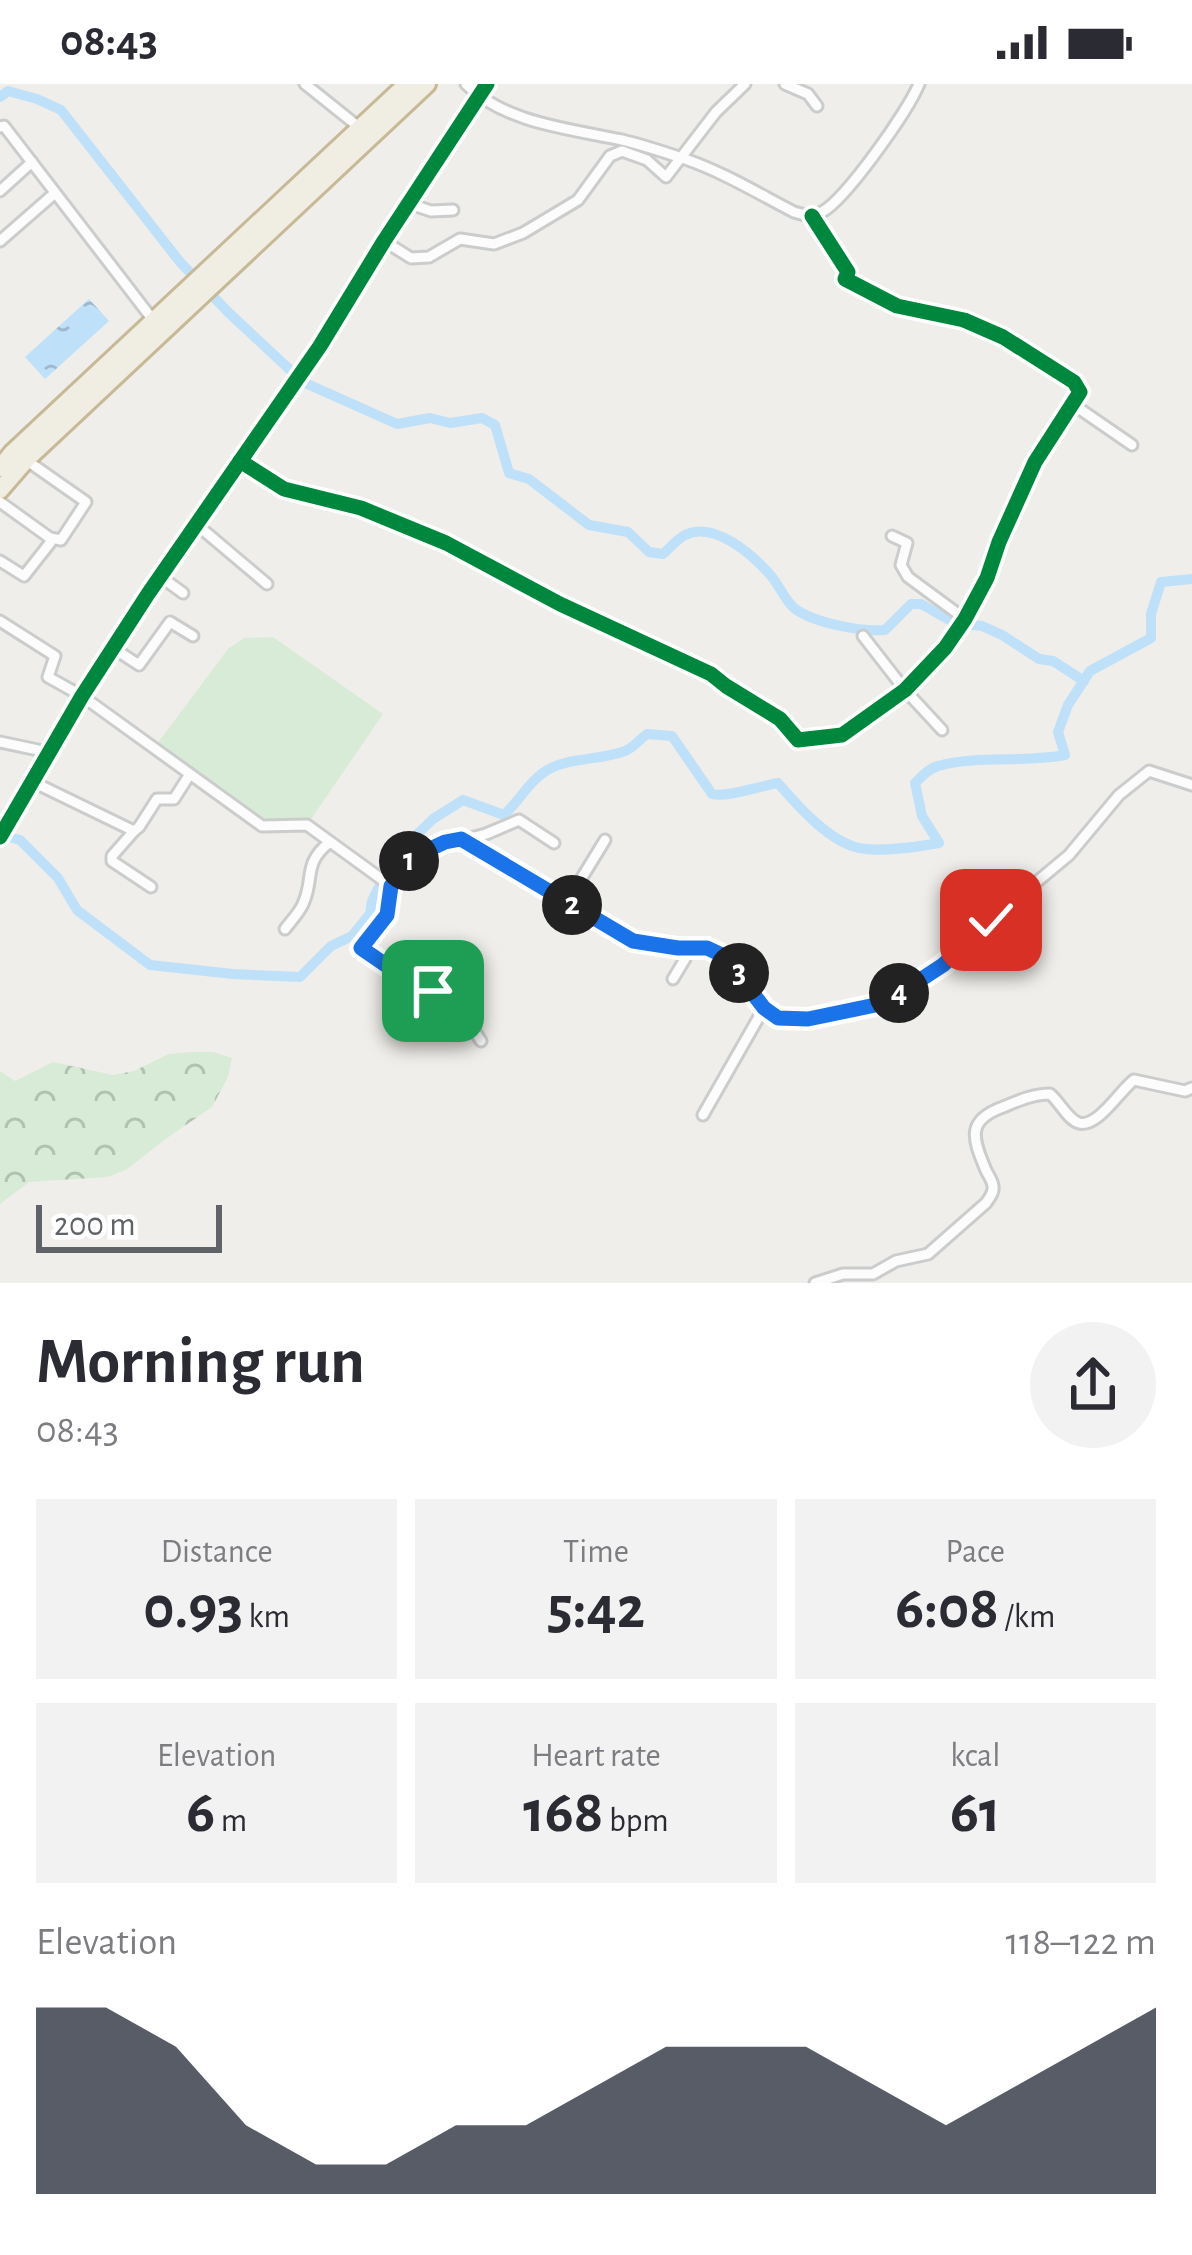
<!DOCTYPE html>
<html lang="en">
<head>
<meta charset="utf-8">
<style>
	body { margin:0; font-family:"Alegreya Sans",sans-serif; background:#f2f2f3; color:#2b2b33; height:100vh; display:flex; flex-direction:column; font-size:45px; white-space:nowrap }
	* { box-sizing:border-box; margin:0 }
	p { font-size:39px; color:#7c7c81 }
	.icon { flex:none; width:66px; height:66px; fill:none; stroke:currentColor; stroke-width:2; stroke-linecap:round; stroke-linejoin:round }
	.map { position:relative; height:1199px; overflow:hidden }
	.sheet { display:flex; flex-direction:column; background:#fff; flex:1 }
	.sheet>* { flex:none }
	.scale { position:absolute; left:36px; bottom:30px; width:186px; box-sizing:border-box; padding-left:12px; border:6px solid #5f6368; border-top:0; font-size:33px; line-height:42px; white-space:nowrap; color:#5f6368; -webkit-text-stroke:9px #fff; paint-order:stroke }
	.pin { position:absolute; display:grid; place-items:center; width:102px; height:102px; color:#fff; margin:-51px; border-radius:24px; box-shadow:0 6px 18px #0006 }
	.km { position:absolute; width:60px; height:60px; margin:-30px; border-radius:50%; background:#222; color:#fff; font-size:33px; line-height:60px; text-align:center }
	.round { display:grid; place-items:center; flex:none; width:126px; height:126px; border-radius:63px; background:#f2f2f3 }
	.summary { display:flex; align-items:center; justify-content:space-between; height:204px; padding:0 36px }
	h1 { font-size:66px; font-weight:600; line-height:90px }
	.figures { display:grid; grid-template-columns:repeat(3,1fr); gap:18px; height:204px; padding:12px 36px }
	.figures div { display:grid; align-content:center; border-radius:0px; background:#f2f2f3; text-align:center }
	.figures b { font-size:60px; font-weight:600 }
	.figures small { font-size:33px; font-weight:400 }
	.figures p { font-size:33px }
	.chart { height:336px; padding:24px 36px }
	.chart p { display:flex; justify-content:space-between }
	.chart svg { width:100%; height:216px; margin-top:12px; fill:#111827; opacity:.7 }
	.status { display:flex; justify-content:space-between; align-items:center; height:84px; padding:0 60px; background:#fff; direction:ltr }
	.status svg { height:33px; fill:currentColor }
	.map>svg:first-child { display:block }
	.green { fill:#d8ebd6 }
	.forest { fill:url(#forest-crowns) }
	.water { fill:url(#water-ripples) }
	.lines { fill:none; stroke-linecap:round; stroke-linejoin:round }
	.river { stroke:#bfe0f9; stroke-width:10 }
	.minor-casing { stroke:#cbcccc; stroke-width:15 }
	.highway-casing { stroke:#c8b996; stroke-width:22 }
	.minor { stroke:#fdfcfc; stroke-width:9 }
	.highway { stroke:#f0ede3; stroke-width:16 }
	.cycleway-casing { stroke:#fff; stroke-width:22 }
	.cycleway { stroke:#00873e; stroke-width:15 }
	.route-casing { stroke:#fff; stroke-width:24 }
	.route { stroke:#1a73e8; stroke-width:15 }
</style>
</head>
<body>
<div class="status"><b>08:43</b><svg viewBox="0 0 49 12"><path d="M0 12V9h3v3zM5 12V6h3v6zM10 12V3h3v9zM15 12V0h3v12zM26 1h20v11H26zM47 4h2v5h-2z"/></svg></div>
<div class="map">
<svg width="1192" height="1199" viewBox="0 0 1192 1199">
	<defs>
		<pattern id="forest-crowns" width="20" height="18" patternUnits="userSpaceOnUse" patternTransform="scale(3)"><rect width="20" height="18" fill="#d8ebd6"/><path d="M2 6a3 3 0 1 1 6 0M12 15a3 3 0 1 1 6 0" fill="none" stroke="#b2c2b1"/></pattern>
		<pattern id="water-ripples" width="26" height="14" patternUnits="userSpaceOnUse" patternTransform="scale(3)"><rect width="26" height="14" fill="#bfe0f9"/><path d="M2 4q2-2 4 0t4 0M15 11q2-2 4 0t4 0" fill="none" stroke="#9eb9cd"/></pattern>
	</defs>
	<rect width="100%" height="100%" fill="#efeeea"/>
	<path class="green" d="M273,553L383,630L307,741L262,742L154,664L228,565L244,554Z"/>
	<path class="forest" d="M191,968H213L232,974L228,993L212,1023L167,1054L126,1086L107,1093L29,1098L0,1120V987L15,997L53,978L113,991L134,987L169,970Z"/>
	<path class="water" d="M89,215L109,237L45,295L25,273Z"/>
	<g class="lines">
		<g class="river">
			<path d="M0,13L8,7L37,15L61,26L180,178L228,228L303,298L397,340L430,334L450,339L482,334L495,341L509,389L529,395L589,441L628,448L649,468L663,470C670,464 677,455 685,451C715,436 754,472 772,493C780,503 785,516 794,524C813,539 862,548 885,546L911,520H921L951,537"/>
			<path d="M964,540L982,542L1002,551L1039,575L1053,577L1084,597"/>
			<path d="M5,752L20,756L58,794L77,826L150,881L233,890L300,893L331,862L352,852L370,830L372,817L392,777L401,766L433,735L463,716L504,731C520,716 531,694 551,684C574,673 601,676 625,667C633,664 640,655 647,650L672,652L712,710C726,714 760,702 778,699C797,721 824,752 852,762C874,770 916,763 939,759L922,732L915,699C922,692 929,684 938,682C978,671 1025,679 1065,671L1058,648L1068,621L1090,587L1151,554V530L1161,498L1192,495"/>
		</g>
		<g class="minor-casing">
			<g id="minor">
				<path d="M305,0L360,44"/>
				<path d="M466,0C504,39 571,45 622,56C643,61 664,68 685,75C723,88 759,110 794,128C804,131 812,134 822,128C846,115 908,27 919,0"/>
				<path d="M785,0L808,10L817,22"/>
				<path d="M0,43L4,42L153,236"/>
				<path d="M0,107L32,78"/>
				<path d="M410,120L431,127L453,126"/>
				<path d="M0,157L55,109"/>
				<path d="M384,157L411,174L429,173L460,155L494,160L523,149L578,116L610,72L622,67L647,76L666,93L716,28L745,0"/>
				<path d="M1071,319L1132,361"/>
				<path d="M26,376L86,418L61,456L50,454"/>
				<path d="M240,377L284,405L361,424L446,459L560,520L711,590L726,602L780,635L798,656L842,651L905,606L945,564L965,535L987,494L999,458L1035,378L1080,308L1074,298L1003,253L964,236L897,222L845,195L848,188L812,132"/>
				<path d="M0,418L50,454V459L24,492L0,477"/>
				<path d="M196,440L267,500"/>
				<path d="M892,452L907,459L901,481L908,493L965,535"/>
				<path d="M161,493L183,509"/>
				<path d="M0,537L55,572L48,593L82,612L262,742L307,741L391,802L387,831L361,864C389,886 424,896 451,920C463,930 473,944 481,957"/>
				<path d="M863,552L905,606L942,646"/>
				<path d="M113,564L139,581L170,538L193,552"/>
				<path d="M0,658L38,666L49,672"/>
				<path d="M33,698L134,747L139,743L157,715H174L190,690"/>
				<path d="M134,747L112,772V777L151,803"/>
				<path d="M0,753L82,612L148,510L320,262L384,157L487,0"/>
				<path d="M463,756L486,750L519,736L554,759"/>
				<path d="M391,802C413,772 424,763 462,755L633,857L678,864L685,875L673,895"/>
				<path d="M567,818L605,756"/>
				<path d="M285,845C291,837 299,829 303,820C315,794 302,780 330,758"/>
				<path d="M678,864H707L724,873L764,924L779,934L808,935L885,919L943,881L991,836L1069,771L1119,711L1149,687L1192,701"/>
				<path d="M703,1031L764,924"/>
				<path d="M815,1199L843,1190H873L896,1177L928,1170L986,1119C990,1113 994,1109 993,1102C992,1095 987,1090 985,1084C972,1053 967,1036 1003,1023C1018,1017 1033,1010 1050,1010C1059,1017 1068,1036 1079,1039C1098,1044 1121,1005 1134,996L1185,1007L1192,1004"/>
			</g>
		</g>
		<g class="highway-casing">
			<g id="highway">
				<path d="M0,384L12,369L407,0"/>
				<path d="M0,406L26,376L427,0"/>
			</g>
		</g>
		<use href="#minor" class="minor"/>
		<use href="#highway" class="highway"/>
		<g class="cycleway-casing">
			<g id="cycleway">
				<path d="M240,377L284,405L361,424L446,459L560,520L711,590L726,602L780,635L798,656L842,651L905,606L945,564L965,535L987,494L999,458L1035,378L1080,308L1074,298L1003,253L964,236L897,222L845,195L848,188L812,132"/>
				<path d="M0,753L82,612L148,510L320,262L384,157L487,0"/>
			</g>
		</g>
		<use href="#cycleway" class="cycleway"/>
	</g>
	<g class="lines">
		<g class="route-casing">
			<path id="route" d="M433,907L396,888L361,864L387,831L391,802L413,773L445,758L461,755L633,857L678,864H707L724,872L764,924L778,934L808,935L885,919L943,881L991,836"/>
		</g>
		<use href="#route" class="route"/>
	</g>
</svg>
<div class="scale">200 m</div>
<div class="pin" style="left:433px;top:907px;background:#1e9e55"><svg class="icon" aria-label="arrive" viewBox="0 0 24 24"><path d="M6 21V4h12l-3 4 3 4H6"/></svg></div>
<div class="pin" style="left:991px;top:836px;background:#d93025"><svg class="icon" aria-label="check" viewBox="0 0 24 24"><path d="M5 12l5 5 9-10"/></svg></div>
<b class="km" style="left:409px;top:777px">1</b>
<b class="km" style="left:572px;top:821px">2</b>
<b class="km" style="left:739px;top:889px">3</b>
<b class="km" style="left:899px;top:909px">4</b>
</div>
<section class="sheet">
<div class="summary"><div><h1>Morning run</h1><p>08:43</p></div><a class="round"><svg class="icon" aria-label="share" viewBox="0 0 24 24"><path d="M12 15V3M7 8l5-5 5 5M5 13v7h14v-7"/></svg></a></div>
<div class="figures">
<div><p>Distance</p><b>0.93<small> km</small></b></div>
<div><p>Time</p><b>5:42</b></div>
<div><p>Pace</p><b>6:08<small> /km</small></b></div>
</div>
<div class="figures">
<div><p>Elevation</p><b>6<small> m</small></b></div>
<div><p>Heart rate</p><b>168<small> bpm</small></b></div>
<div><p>kcal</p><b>61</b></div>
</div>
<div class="chart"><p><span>Elevation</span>118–122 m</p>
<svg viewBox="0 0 160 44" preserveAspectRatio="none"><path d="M0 44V6L10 6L20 14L30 30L40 38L50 38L60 30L70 30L80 22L90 14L100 14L110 14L120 22L130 30L140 22L150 14L160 6V44z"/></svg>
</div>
</section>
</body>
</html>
